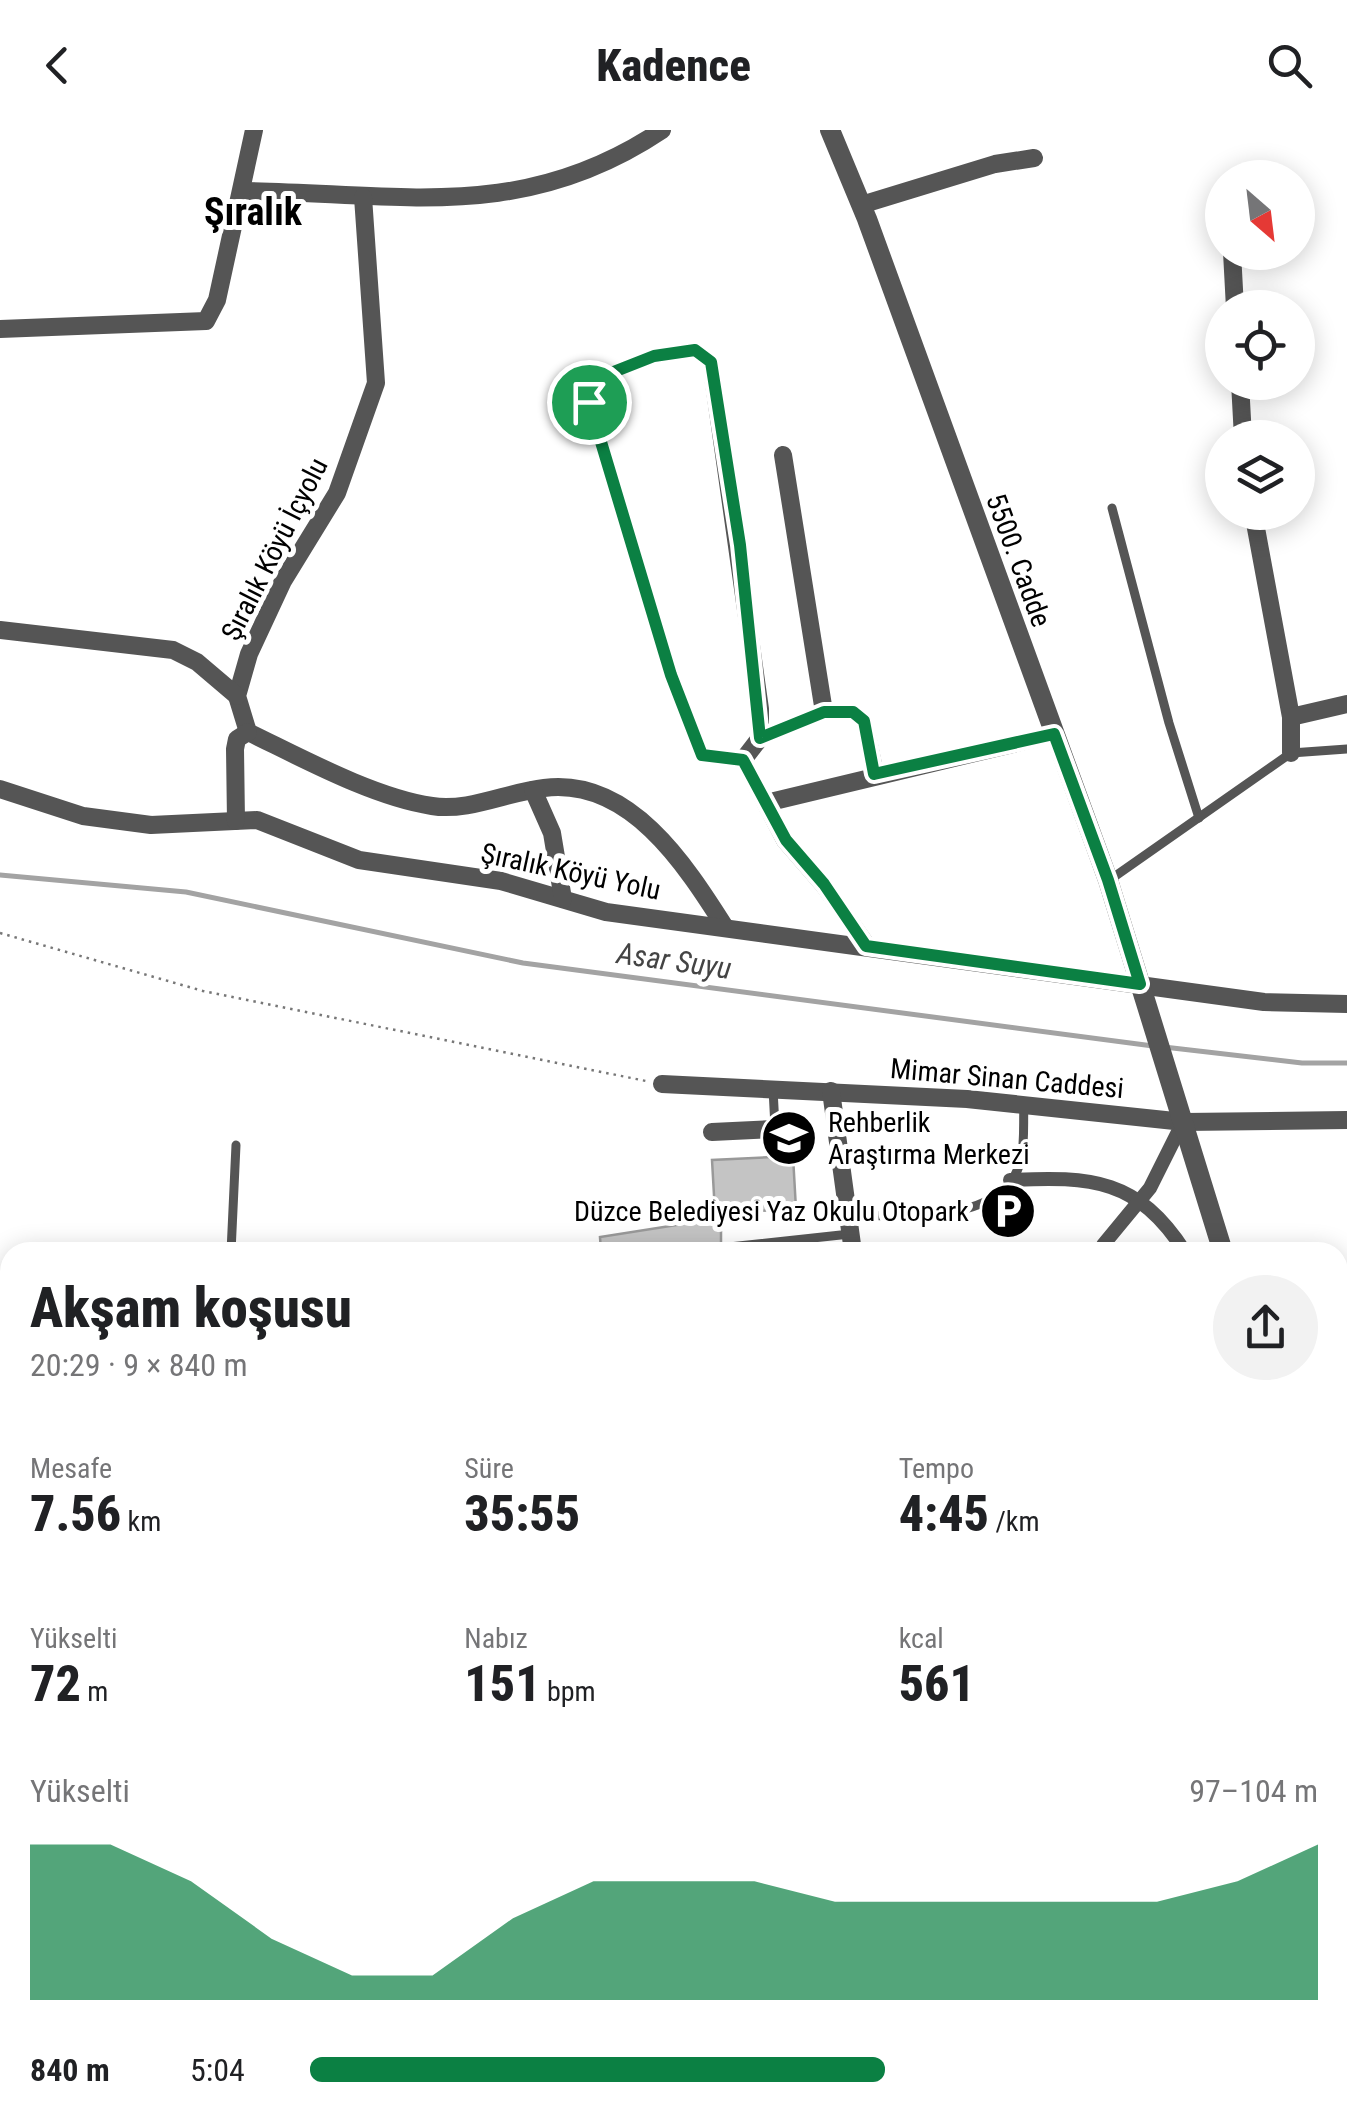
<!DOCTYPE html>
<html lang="tr">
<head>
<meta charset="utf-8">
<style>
	body { margin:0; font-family:"Roboto Condensed",sans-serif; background:#f2f2f2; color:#202124; height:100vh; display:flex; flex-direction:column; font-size:38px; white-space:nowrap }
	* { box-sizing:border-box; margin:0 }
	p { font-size:32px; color:#757577 }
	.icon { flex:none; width:55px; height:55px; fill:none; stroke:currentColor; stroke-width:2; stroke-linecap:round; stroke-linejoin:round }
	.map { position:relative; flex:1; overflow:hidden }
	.side { position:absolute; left:0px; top:1112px; width:1348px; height:888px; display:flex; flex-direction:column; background:#fff; border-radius:30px 30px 0 0; box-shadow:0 5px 25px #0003 }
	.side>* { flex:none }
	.needle { width:65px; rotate:152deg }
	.buttons { position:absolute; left:1205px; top:30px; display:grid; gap:20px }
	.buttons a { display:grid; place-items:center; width:110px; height:110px; border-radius:50%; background:#fff; box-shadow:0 5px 25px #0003; font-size:50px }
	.pin { position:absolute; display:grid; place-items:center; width:85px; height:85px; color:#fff; margin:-42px; border:5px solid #fff; border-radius:50%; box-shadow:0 2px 10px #0007 }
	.round { display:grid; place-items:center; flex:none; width:105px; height:105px; border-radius:52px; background:#f2f2f2 }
	.overview { display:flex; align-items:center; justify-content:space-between; height:170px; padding:0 30px }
	h1 { font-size:55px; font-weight:800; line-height:75px }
	.metrics { display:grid; grid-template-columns:repeat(3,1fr); gap:15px; height:170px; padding:10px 30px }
	.metrics div { display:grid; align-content:center }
	.metrics b { font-size:50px; font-weight:800 }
	.metrics small { font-size:28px; font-weight:400 }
	.metrics p { font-size:28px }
	.chart { height:280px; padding:20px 30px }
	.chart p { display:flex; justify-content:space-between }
	.chart svg { width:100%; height:180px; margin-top:10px; fill:#0b8043; opacity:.7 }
	ul { padding:0 30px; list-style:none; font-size:32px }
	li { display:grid; grid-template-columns:160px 120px 1fr; align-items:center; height:75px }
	li i { height:25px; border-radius:12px; background:#0b8043 }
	header { display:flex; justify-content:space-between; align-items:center; height:130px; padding:0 30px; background:#fff; font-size:45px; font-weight:800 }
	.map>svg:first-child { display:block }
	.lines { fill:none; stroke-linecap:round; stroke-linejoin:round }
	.stream { stroke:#a3a3a3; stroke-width:5 }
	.building { fill:#c4c4c4; stroke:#999; stroke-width:2.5 }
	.trunk-casing { stroke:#dbdbdb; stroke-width:31 }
	.path { stroke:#777; stroke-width:2.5; stroke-dasharray:2.5 5; stroke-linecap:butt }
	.service { stroke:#555; stroke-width:9 }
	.pedestrian { stroke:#555; stroke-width:14 }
	.minor { stroke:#555; stroke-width:18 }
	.tertiary { stroke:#555; stroke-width:20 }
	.secondary { stroke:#222; stroke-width:20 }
	.trunk { stroke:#000; stroke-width:28 }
	.route-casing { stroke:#fff; stroke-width:20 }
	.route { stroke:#0b8043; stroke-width:12 }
	.labels { text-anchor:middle; stroke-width:10; stroke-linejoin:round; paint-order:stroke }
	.street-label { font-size:28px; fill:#000; stroke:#fff }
	.poi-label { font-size:28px; fill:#000; stroke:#fff; text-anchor:start }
	.water-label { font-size:30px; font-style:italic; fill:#444; stroke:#fff }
	.district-label { font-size:38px; font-weight:bold; fill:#000; stroke:#fff }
</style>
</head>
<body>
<header><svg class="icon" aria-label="back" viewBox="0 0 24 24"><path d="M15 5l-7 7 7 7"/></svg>Kadence<svg class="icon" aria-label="search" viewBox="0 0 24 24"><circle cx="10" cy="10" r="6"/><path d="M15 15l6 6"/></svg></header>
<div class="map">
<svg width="1347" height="1998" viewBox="0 0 1347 1998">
	<rect width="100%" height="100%" fill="#fff"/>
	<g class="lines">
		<g class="stream">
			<path d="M0,745L186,762L523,833L1153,916"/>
			<path d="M1164,917L1302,933H1347"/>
		</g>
	</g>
	<g class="building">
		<path d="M793,1026L796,1079L715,1083L712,1030Z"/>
		<path d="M721,1088V1122H601L600,1107Z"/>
	</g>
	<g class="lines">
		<g class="trunk-casing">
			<g id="trunk">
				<path d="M0,1371L10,1372"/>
				<path d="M0,1409L10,1410"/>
				<path d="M1338,1510L1347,1511"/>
				<path d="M1338,1542L1347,1543"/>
			</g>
		</g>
		<path class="path" d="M0,803L203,861L646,951"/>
		<g class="service">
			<path d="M1112,378L1169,593L1199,688"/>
			<path d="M1111,749L1291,623L1347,619"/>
			<path d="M773,959L776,1016"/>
			<path d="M850,1086C902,1084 1006,1097 1021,1029C1025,1012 1023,992 1024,974"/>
			<path d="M231,1122L236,1015"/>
			<path d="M729,1122V1117L850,1104"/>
			<path d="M385,1990L404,1994L422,1990"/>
		</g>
		<g class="pedestrian">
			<path d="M1010,1050C1092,1046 1138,1049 1185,1122"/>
			<path d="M1103,1115L1150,1058L1183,992"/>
		</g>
		<g class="minor">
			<path d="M243,61C399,63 522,94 662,0"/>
			<path d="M363,67L376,253L337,363L283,451L249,524L237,566L248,602C302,628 373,667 432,676C468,682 508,662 544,658C629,647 685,734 725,797"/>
			<path d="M861,75L995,34L1034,28"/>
			<path d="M1232,122L1235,178"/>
			<path d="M0,199L206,191L217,170L254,0"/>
			<path d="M1240,252L1243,308"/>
			<path d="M783,325L824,582"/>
			<path d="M1253,382L1291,587"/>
			<path d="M0,500L173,520L197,532L237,566"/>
			<path d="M760,608L824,582H853L864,591L875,644"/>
			<path d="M1291,623V587L1347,574"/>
			<path d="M743,630L760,608V579L711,232L695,220L654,226L588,252L589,273L671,545L702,625L743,630L785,710L824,755L867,816"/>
			<path d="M0,659L83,686L151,695L257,690L359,730L501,751L606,782L1264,872L1347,874"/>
			<path d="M533,660L552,703L563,769"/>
			<path d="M766,673L1054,604"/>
			<path d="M236,691L235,619L237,609L248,602"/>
			<path d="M662,954L967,969L1184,992L1347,990"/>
			<path d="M831,961L853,1122"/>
			<path d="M712,1002L774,999"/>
			<path d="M0,1344L10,1345"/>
			<path d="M0,1431L10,1432"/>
			<path d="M293,1998L294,1990"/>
		</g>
		<g class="tertiary">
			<path d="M830,0L867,89L1108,750L1223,1122"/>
			<path d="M1338,1481L1347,1482"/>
			<path d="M1338,1573L1347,1574"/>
			<path d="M1338,1821L1347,1825"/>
			<path d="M0,1835L10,1820"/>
			<path d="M1251,1998L1252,1990"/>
		</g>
		<path class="secondary" d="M1338,1347L1347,1346"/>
		<use href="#trunk" class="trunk"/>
	</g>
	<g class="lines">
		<g class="route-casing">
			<path id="route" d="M695,220L711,232L740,415L760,608L824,582H853L864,591L874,644L1054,604L1108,750L1140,854L866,816L824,754L786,710L743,630L702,625L671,545L589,272L588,252L654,226Z"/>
		</g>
		<use href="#route" class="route"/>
	</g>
	<defs>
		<g id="school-disc" transform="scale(2.875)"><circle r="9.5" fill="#000" stroke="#fff"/><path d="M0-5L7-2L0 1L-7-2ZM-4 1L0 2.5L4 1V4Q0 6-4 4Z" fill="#fff"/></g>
		<g id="parking-disc" transform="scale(2.875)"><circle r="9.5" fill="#000" stroke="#fff"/><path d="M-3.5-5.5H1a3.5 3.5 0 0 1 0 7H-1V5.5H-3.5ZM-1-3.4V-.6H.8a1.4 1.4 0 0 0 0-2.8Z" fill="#fff"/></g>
	</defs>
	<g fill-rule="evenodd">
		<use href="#school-disc" x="789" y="1008"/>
		<use href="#parking-disc" x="1008" y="1081"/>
	</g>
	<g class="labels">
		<g class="street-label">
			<text transform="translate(274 419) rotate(-63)" y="10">Şıralık Köyü İçyolu</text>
			<text transform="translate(1019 430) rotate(70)" y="10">5500. Cadde</text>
			<text transform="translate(571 741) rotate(12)" y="10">Şıralık Köyü Yolu</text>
			<text transform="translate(1007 948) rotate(5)" y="10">Mimar Sinan Caddesi</text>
		</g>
		<g class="poi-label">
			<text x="828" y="1002">Rehberlik<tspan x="828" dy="32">Araştırma Merkezi</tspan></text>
			<text x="969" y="1091" text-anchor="end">Düzce Belediyesi Yaz Okulu Otopark</text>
		</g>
		<g class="water-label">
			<text transform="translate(674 831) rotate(8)" y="10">Asar Suyu</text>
		</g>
		<g class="district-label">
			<text x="253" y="95">Şıralık</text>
		</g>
	</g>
</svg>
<div class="buttons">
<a><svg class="needle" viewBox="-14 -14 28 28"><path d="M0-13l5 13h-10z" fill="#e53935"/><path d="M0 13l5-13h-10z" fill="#757577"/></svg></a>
<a><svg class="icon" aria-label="locate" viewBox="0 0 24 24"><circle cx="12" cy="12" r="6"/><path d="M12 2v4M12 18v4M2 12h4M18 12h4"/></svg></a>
<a><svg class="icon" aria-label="layers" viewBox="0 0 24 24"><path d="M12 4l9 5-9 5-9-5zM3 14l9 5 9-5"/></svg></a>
</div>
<div class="pin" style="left:589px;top:272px;background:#1e9e55"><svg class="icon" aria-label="arrive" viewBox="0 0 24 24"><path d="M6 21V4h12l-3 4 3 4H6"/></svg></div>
<section class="side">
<div class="overview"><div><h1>Akşam koşusu</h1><p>20:29 · 9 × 840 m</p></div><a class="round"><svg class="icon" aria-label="share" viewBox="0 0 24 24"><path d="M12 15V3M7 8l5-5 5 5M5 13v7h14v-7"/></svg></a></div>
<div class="metrics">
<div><p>Mesafe</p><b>7.56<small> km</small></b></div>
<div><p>Süre</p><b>35:55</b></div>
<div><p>Tempo</p><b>4:45<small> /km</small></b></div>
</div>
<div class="metrics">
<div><p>Yükselti</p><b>72<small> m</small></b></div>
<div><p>Nabız</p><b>151<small> bpm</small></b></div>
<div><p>kcal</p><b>561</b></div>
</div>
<div class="chart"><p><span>Yükselti</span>97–104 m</p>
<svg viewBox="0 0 160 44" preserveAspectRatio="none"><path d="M0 44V6L10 6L20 15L30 29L40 38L50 38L60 24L70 15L80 15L90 15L100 20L110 20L120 20L130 20L140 20L150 15L160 6V44z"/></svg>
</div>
<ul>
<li><b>840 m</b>5:04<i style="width:57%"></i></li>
</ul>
</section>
</div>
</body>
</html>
